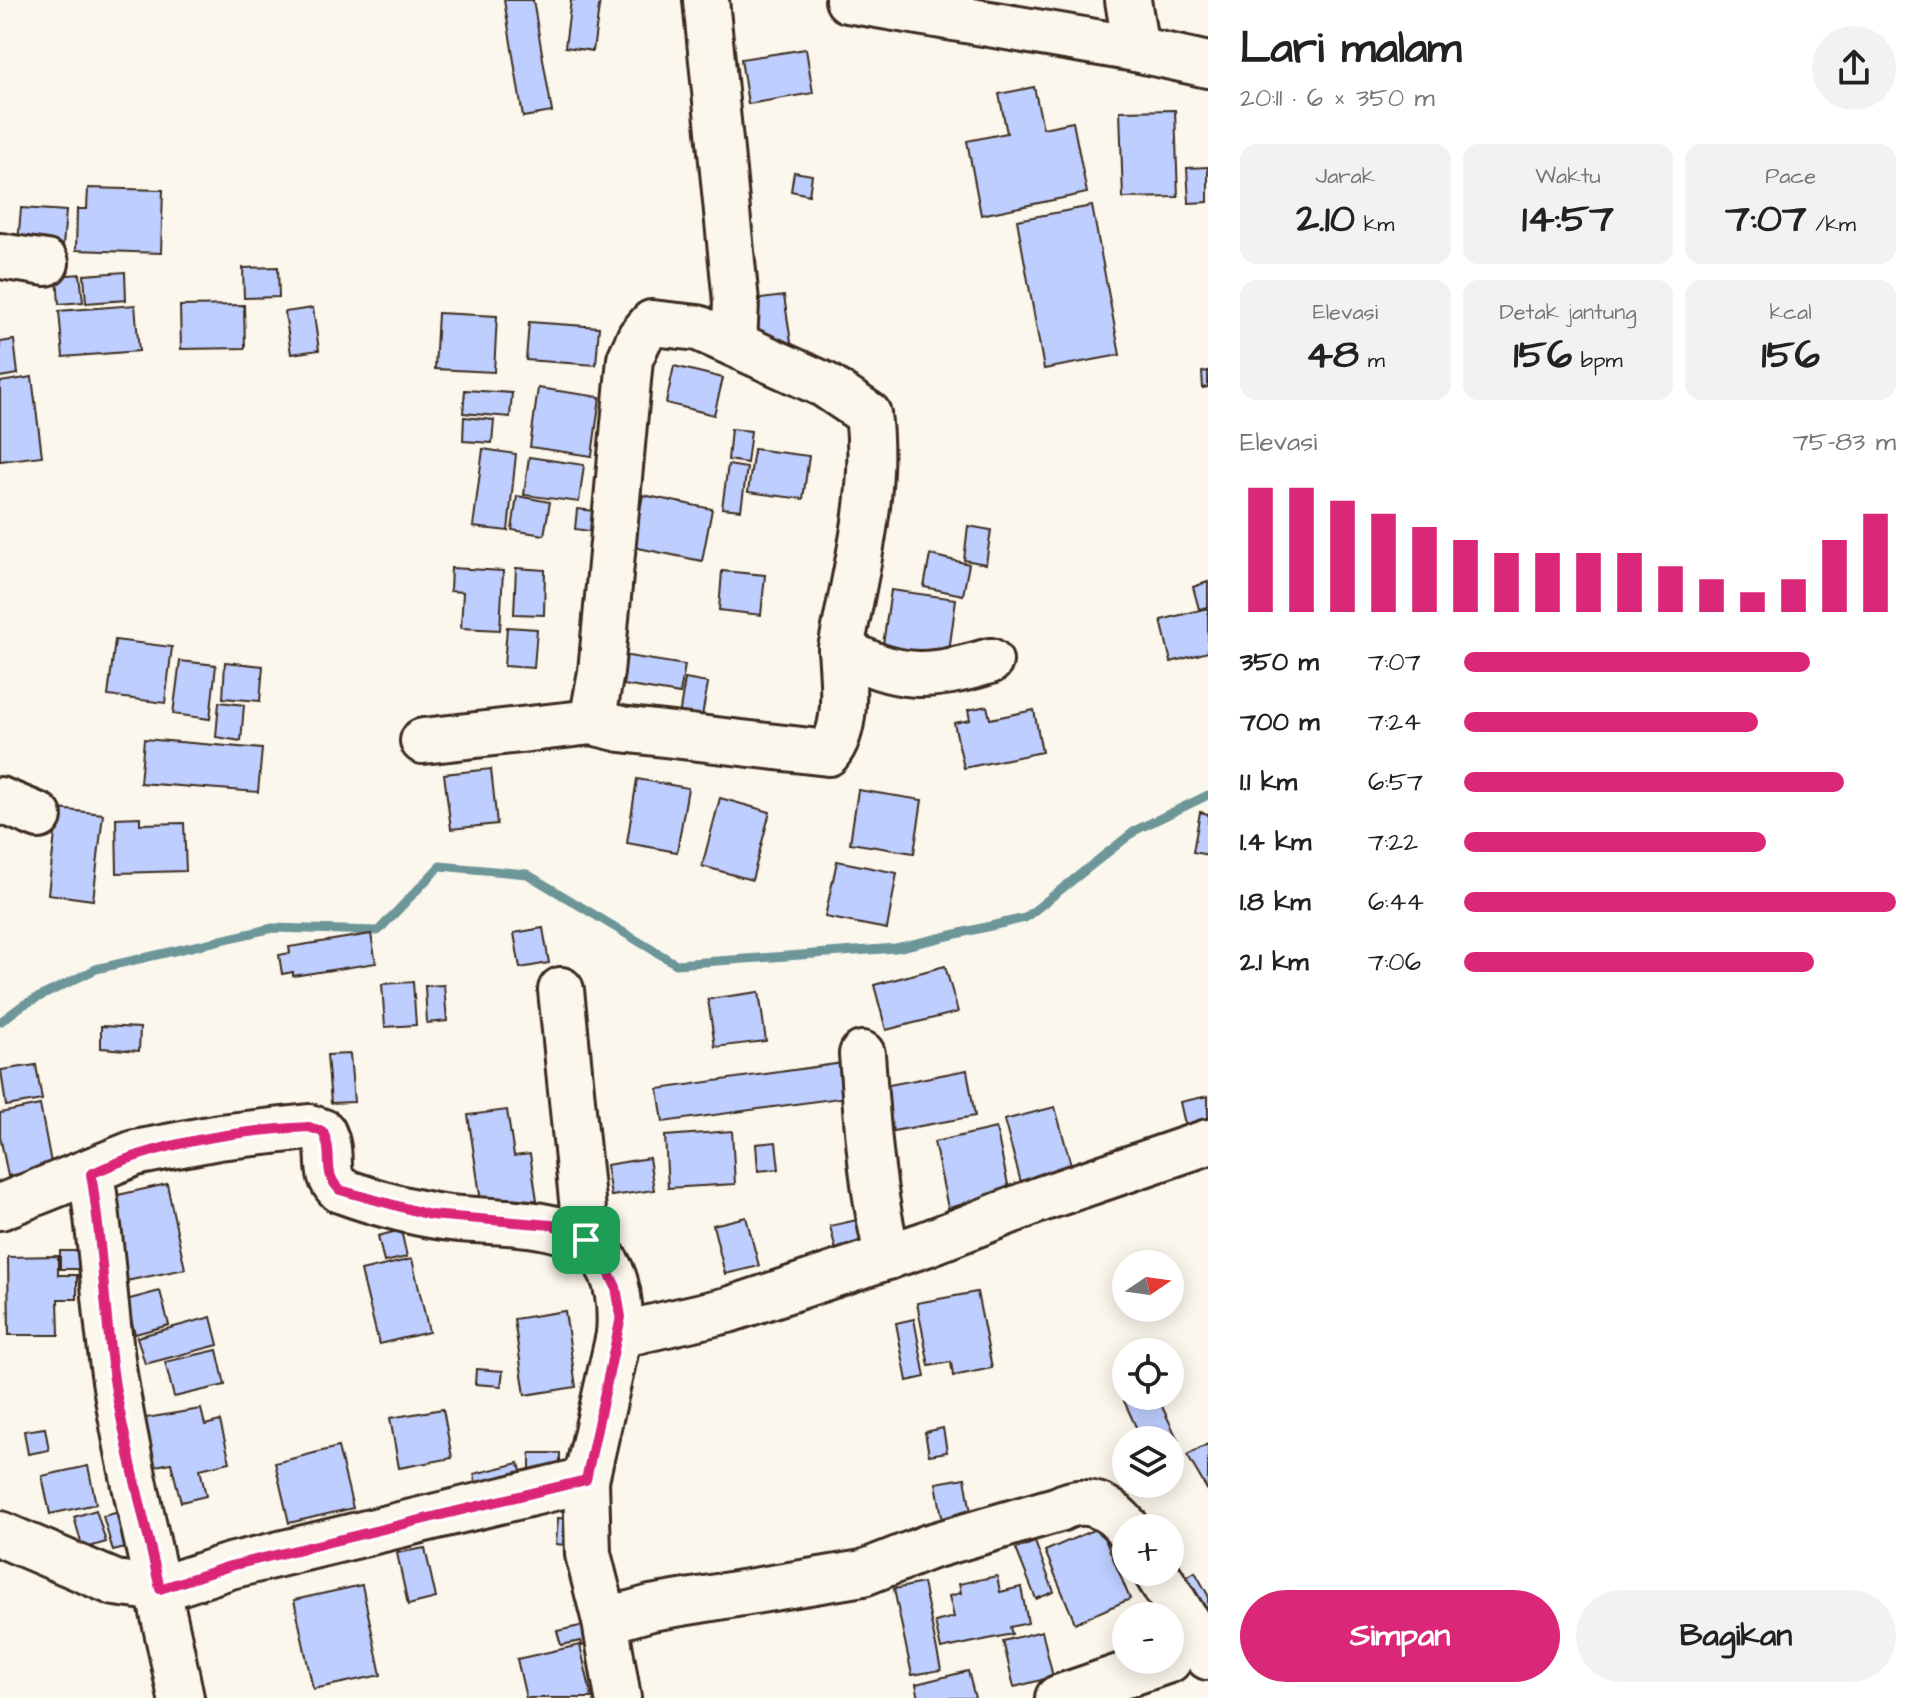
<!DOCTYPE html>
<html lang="id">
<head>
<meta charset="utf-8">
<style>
	body { margin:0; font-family:"Architects Daughter",sans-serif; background:#f2f2f2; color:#222; height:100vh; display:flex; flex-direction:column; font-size:30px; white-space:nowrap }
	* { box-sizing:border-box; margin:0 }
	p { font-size:26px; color:#767676 }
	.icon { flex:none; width:44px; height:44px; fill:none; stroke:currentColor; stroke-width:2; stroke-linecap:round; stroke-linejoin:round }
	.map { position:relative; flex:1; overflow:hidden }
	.details { display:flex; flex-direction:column; background:#fff; width:720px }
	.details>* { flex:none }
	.needle { width:52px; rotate:77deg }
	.fabs { position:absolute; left:1112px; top:1250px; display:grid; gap:16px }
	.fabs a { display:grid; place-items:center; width:72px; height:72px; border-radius:50%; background:#fff; box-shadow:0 4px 20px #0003; font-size:40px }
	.pin { position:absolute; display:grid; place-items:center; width:68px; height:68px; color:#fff; margin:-34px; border-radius:16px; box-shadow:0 4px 12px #0006 }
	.round { display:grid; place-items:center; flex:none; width:84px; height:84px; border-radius:42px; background:#f2f2f2 }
	.head { display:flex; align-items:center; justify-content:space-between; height:136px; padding:0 32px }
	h1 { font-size:44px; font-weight:800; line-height:60px }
	.stats { display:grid; grid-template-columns:repeat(3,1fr); gap:12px; height:136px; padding:8px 32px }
	.stats div { display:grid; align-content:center; border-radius:16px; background:#f2f2f2; text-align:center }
	.stats b { font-size:40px; font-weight:800 }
	.stats small { font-size:22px; font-weight:400 }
	.stats p { font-size:22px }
	.chart { height:224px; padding:16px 32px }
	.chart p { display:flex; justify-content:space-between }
	.chart svg { width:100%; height:144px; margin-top:8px; stroke:#db2777; stroke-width:6 }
	.primary-button { display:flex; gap:16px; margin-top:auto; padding:16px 32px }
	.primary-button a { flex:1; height:92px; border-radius:48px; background:#db2777; color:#fff; font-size:32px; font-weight:800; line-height:92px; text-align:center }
	.primary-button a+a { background:#f2f2f2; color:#222 }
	ul { padding:0 32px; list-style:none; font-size:26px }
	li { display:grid; grid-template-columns:128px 96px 1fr; align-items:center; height:60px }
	li i { height:20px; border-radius:10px; background:#db2777 }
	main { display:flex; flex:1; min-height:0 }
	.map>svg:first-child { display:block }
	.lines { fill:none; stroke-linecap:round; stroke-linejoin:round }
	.stream { stroke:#6d9699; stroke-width:9 }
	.building { fill:#beceff; stroke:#3b2a1e; stroke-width:2 }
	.minor-casing { stroke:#3b2a1e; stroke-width:50 }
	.minor { stroke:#fbf7ec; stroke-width:44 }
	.route-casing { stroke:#fff; stroke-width:16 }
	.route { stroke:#db2777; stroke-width:10 }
</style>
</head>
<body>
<main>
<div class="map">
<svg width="1208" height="1698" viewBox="0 0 1208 1698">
	<rect width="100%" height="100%" fill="#fbf7ec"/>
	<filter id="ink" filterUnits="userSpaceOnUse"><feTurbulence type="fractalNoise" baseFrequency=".0125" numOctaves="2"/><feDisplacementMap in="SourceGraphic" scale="16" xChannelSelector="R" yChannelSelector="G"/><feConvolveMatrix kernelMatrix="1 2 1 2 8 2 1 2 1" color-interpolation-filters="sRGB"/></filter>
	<g filter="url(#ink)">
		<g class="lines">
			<path class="stream" d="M0,1022L23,1005L96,969L273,928L378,931L440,866L527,874L676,964L896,948L1025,918L1136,830L1208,795"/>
		</g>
		<g class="building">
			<path d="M504,0H533L552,112L523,117Z"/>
			<path d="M571,0H600L593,51L565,47Z"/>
			<path d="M806,49L813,93L748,104L741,59Z"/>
			<path d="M1034,87L1043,128L1073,122L1087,193L981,215L967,141L1007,133L999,94Z"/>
			<path d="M1175,110L1178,197L1123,198L1120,111Z"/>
			<path d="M1208,167V202L1189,203L1187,168Z"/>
			<path d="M794,172L812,175L809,195L791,191Z"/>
			<path d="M88,188L163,190L161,253L76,250L77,209H87Z"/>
			<path d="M1092,206L1120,355L1044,369L1017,220Z"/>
			<path d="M21,208L66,211L62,258L17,255Z"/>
			<path d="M278,267L279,297L244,298L243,268Z"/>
			<path d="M125,272L126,300L86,303L84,275Z"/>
			<path d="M80,274L83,302L59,304L57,276Z"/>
			<path d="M784,296L792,349L760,353L753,300Z"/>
			<path d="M135,305L139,351L63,357L59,311Z"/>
			<path d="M244,305L245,348L181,349L180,306Z"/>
			<path d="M313,308L319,350L291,354L285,312Z"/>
			<path d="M438,313L497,316L494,372L435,369Z"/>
			<path d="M529,322L599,327L596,365L526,360Z"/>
			<path d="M14,340L18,374L0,377V342Z"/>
			<path d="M674,366L723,378L714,415L666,403Z"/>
			<path d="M1208,371V387L1203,388L1202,372Z"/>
			<path d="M32,377L42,456L0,461V382Z"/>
			<path d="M538,388L600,397L592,456L530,447Z"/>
			<path d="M465,390L512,393L510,417L463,413Z"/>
			<path d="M464,417L494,420L492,443L463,441Z"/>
			<path d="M731,429L751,431L747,463L728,460Z"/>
			<path d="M483,449L516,454L508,531L473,527Z"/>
			<path d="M754,449L809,456L803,499L748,492Z"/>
			<path d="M529,457L584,465L579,502L524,495Z"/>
			<path d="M728,465L747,468L741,510L722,508Z"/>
			<path d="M643,495L712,509L702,561L633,547Z"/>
			<path d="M517,496L550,502L544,535L512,530Z"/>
			<path d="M577,509L604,512L602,533L575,529Z"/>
			<path d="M968,526L991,530L986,564L964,560Z"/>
			<path d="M930,555L969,564L963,595L924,587Z"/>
			<path d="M451,568L503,571L500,630L461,628L463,592L450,591Z"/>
			<path d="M516,568L545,570L544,615L514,614Z"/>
			<path d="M722,571L765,575L761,615L719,610Z"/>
			<path d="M1208,582V607L1199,609L1193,587Z"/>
			<path d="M891,590L956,599L947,667L881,658Z"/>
			<path d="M1208,608V652L1171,662L1161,620Z"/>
			<path d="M507,627L537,629L534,668L504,666Z"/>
			<path d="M115,640L172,647L165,703L108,696Z"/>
			<path d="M622,655L685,665L680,694L617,684Z"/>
			<path d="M180,661L216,665L210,719L173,714Z"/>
			<path d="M225,662L263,666L260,701L223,698Z"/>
			<path d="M685,679L708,683L700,727L678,723Z"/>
			<path d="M219,702L244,705L241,741L216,737Z"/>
			<path d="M987,706L990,719L1034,710L1042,752L964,768L954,723L970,720L968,710Z"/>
			<path d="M144,739L262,749L258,792L140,783Z"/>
			<path d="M491,769L497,824L451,829L444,774Z"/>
			<path d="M637,779L688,788L677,852L627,843Z"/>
			<path d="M858,790L922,800L914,853L850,843Z"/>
			<path d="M720,798L770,812L752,880L702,866Z"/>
			<path d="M58,809L103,814L93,900L48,894Z"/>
			<path d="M1200,812L1208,814V855L1193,852Z"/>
			<path d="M140,817V824L184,823L186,871L117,873L116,818Z"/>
			<path d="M837,861L897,873L887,929L825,917Z"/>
			<path d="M543,928L549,963L520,968L514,933Z"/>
			<path d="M371,934L376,963L293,976V972L282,974L279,955L290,953L289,947Z"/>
			<path d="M945,966L958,1012L886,1030L874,985Z"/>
			<path d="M413,982L416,1025L385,1027L382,984Z"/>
			<path d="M444,985L447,1021L427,1023L425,986Z"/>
			<path d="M759,992L766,1041L715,1047L708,999Z"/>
			<path d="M101,1026L140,1028L139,1051L101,1048Z"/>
			<path d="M350,1054L354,1102L331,1103L327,1055Z"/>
			<path d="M843,1063L847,1097L663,1122L658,1089Z"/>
			<path d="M36,1065L42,1100L6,1106L1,1070Z"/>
			<path d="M967,1070L975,1116L893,1131L884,1086Z"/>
			<path d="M1208,1096V1134L1188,1138L1180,1102Z"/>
			<path d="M40,1105L52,1168L8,1176L0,1136V1113Z"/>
			<path d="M1055,1107L1073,1172L1022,1186L1004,1120Z"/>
			<path d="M507,1110L514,1156L530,1154L537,1200L482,1208L468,1115Z"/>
			<path d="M996,1128L1010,1194L948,1208L934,1142Z"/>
			<path d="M732,1131L735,1184L668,1188L665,1136Z"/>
			<path d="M776,1142L779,1169L758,1171L756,1144Z"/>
			<path d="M649,1158L654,1190L611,1196L606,1165Z"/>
			<path d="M167,1184L185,1269L126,1281L109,1197Z"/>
			<path d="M746,1217L759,1266L725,1274L713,1225Z"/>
			<path d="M857,1220L865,1252L838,1259L830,1226Z"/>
			<path d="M401,1230L407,1257L384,1262L378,1236Z"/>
			<rect x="60" y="1251" width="24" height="18"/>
			<path d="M58,1256V1275H77V1299H58L59,1335H9L8,1257Z"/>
			<path d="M412,1259L429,1332L379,1344L361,1271Z"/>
			<path d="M160,1291L169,1325L135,1334L126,1300Z"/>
			<path d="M977,1292L992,1368L953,1376L951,1362L929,1366L917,1303Z"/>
			<path d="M565,1311L576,1387L525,1395L514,1319Z"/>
			<path d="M211,1317L218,1345L145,1364L137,1337Z"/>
			<path d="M914,1319L925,1377L907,1381L896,1323Z"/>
			<path d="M217,1350L225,1385L174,1397L165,1362Z"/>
			<path d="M476,1369L503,1371L501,1386L475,1384Z"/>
			<path d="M1135,1396H1157L1178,1440L1170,1444V1440H1142L1124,1401Z"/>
			<path d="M201,1409L205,1425L220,1421L230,1462L200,1469L206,1496L181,1502L171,1463L151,1467L140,1419Z"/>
			<path d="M443,1409L452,1458L399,1468L390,1418Z"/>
			<path d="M45,1428L49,1450L28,1454L24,1431Z"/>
			<path d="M943,1428L947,1452L929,1455L925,1432Z"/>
			<path d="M1208,1444V1491L1187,1455Z"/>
			<path d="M338,1447L353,1508L289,1523L275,1463Z"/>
			<rect x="530" y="1453" width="30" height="29"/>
			<path d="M519,1463L525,1487L479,1498L474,1474Z"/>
			<path d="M88,1466L96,1504L50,1514L42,1476Z"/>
			<path d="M965,1478L972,1518L943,1523L936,1483Z"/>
			<path d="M96,1510L106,1542L83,1549L74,1517Z"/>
			<path d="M128,1510L137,1545L113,1551L103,1516Z"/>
			<path d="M558,1518L578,1520L576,1546L556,1544Z"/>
			<path d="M1100,1527L1130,1599L1075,1623L1045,1551Z"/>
			<path d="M1035,1542L1054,1592L1036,1599L1016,1549Z"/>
			<path d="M425,1548L436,1598L408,1605L397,1553Z"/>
			<path d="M1195,1572L1208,1595V1607L1188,1618L1170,1587Z"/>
			<path d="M997,1576L1000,1592L1021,1587L1028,1623L1010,1627L1012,1634L941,1649L935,1622L954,1617L949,1596L961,1593L959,1584Z"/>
			<path d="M923,1583L941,1670L912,1675L894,1589Z"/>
			<path d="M362,1585L381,1675L313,1689L294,1600Z"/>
			<path d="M594,1623L599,1642L582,1646L581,1641L561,1645L557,1631Z"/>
			<path d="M1042,1631L1053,1677L1014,1687L1003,1641Z"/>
			<path d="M580,1645L592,1698H526L517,1659Z"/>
			<path d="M968,1671L975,1698H919L916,1684Z"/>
		</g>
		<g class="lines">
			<g class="minor-casing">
				<g id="minor">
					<path d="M706,0L736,302L734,344L698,328L652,323L640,337L630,359L601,672L592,722L621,729L828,753C849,728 843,679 841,649C896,681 931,679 990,661"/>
					<path d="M848,0L1136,49L1208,65"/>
					<path d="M1128,0L1136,49"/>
					<path d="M0,256L46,263"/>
					<path d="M734,344L825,385L868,414C878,492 855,573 841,649"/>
					<path d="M423,741L592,722"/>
					<path d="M0,800L39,816"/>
					<path d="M561,990L586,1240"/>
					<path d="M862,1054C867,1122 871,1190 888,1257"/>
					<path d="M91,1174C103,1244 104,1316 116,1386C133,1491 161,1594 181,1698"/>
					<path d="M0,1207L135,1153L219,1137L309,1127L323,1132C335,1156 321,1172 340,1190C375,1203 423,1216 460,1219C544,1225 628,1218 619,1335"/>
					<path d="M0,1534L115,1583L160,1589L230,1566L586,1480"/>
					<path d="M1156,1572L1208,1657"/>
					<path d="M605,1621L651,1608L863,1573L929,1547L1059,1509C1086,1495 1109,1506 1127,1528"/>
					<path d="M618,1698L605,1621L588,1554L586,1480L619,1335L728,1310L926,1244L1041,1199L1208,1142"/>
					<path d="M1058,1698L1169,1660"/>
				</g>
			</g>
			<use href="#minor" class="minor"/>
		</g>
	</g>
	<g class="lines" filter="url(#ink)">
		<g class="route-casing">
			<path id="route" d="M309,1127L323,1132C335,1156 321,1172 340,1190L430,1215L552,1225L586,1240L603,1260L616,1287L621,1317L586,1480L230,1566L160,1589C145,1521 127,1454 115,1386C104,1315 103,1244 91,1174C159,1142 235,1131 309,1127Z"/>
		</g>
		<use href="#route" class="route"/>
	</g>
</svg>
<div class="fabs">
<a><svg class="needle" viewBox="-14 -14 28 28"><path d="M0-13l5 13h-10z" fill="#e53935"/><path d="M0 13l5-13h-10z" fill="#767676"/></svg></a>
<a><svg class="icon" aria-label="locate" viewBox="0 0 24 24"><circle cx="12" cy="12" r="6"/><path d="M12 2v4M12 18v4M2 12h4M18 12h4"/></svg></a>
<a><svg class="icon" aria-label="layers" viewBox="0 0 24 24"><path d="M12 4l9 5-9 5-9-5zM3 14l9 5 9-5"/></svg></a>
<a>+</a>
<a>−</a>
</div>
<div class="pin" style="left:586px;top:1240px;background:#1e9e55"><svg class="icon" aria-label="arrive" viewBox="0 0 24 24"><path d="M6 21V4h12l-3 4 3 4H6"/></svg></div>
</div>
<section class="details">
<div class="head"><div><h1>Lari malam</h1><p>20:11 · 6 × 350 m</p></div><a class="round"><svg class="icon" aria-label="share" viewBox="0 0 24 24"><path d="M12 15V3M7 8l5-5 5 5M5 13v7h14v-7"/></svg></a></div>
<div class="stats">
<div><p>Jarak</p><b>2.10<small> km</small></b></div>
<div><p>Waktu</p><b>14:57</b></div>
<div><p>Pace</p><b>7:07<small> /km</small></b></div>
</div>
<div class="stats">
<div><p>Elevasi</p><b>48<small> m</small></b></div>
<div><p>Detak jantung</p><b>156<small> bpm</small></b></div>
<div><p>kcal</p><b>156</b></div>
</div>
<div class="chart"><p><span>Elevasi</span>75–83 m</p>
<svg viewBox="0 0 160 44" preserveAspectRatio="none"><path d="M5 44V6M15 44V6M25 44V10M35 44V14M45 44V18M55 44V22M65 44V26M75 44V26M85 44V26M95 44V26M105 44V30M115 44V34M125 44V38M135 44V34M145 44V22M155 44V14"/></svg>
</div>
<ul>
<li><b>350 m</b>7:07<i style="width:80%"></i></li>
<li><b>700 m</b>7:24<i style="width:68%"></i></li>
<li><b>1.1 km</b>6:57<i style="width:88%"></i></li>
<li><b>1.4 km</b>7:22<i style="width:70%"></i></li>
<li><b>1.8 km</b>6:44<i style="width:100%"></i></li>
<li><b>2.1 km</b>7:06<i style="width:81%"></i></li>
</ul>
<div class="primary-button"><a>Simpan</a><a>Bagikan</a></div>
</section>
</main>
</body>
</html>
